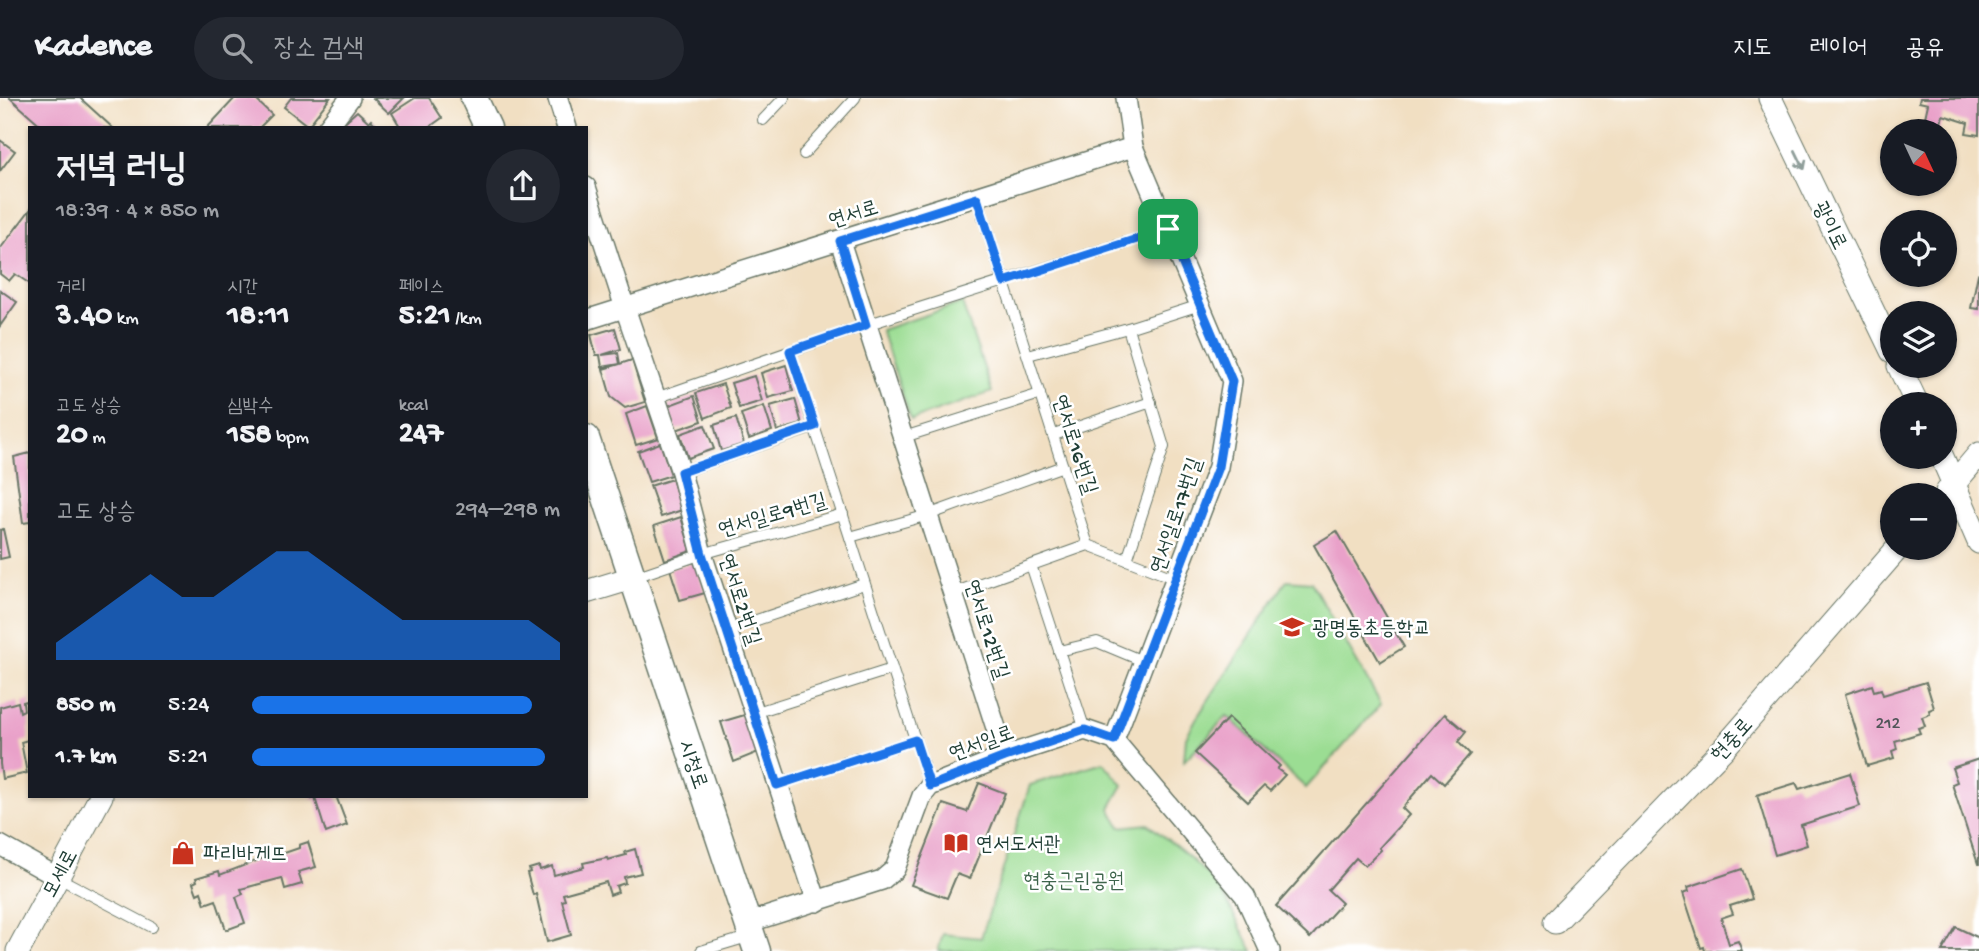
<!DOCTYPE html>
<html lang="ko">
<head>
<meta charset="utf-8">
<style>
	body { margin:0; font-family:"Gochi Hand","Poor Story",sans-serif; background:#242831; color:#f1f3f6; height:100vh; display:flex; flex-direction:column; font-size:26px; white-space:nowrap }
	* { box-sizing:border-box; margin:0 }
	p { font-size:23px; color:#9ea1a6 }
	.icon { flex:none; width:38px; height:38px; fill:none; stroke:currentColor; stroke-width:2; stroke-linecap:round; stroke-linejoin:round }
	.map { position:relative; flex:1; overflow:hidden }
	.side { position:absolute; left:28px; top:28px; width:560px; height:672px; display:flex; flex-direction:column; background:#171b24; border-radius:0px; box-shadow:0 2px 5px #0004 }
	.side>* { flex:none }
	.needle { width:46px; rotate:134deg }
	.buttons { position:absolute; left:1880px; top:21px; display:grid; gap:14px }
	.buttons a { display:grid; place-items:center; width:77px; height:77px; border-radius:50%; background:#171b24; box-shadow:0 2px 5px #0004; font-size:35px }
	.pin { position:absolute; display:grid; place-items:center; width:60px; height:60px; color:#fff; margin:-30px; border-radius:14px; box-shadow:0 4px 10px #0006 }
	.round { display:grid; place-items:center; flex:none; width:74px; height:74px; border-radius:37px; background:#242831 }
	.summary { display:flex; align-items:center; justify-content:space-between; height:119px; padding:0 28px }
	h1 { font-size:38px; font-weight:700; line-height:52px }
	.metrics { display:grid; grid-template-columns:repeat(3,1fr); gap:10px; height:119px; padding:7px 28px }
	.metrics div { display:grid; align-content:center }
	.metrics b { font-size:30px; font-weight:700 }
	.metrics small { font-size:19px; font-weight:400 }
	.metrics p { font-size:19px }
	.chart { height:196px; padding:14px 28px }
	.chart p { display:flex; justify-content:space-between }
	.chart svg { width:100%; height:126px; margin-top:7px; fill:#1a73e8; opacity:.7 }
	ul { padding:0 28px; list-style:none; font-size:23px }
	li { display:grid; grid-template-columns:112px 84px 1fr; align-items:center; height:52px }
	li i { height:18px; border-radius:9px; background:#1a73e8 }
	header { display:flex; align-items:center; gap:42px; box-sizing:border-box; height:98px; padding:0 35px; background:#171b24; border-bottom:2px solid #363941 }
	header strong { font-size:33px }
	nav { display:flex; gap:38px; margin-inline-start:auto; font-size:24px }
	.search { width:490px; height:63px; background:#242831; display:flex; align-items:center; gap:18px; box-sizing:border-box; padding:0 24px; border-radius:38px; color:#9ea1a6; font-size:26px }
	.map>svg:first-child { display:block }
	.green { fill:#9bdd93; stroke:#5d8d64; stroke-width:2 }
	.building { fill:#e9a1c9 }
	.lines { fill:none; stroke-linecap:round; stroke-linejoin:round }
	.service-casing { stroke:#687666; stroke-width:12 }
	.minor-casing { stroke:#687666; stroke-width:22 }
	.tertiary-casing { stroke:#687666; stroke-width:25 }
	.secondary-casing { stroke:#687666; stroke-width:29 }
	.service { stroke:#fff; stroke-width:10 }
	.minor { stroke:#fff; stroke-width:19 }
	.tertiary { stroke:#fff; stroke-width:23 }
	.secondary { stroke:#fff; stroke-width:26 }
	.oneway { stroke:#8f9e9a }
	.route-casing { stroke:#fff; stroke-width:14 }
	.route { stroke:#1a73e8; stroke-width:9 }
	.labels { text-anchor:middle; stroke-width:5; stroke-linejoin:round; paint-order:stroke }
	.number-label { font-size:18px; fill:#525659 }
	.street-label { font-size:21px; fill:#1f3d34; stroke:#fff }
	.poi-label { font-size:21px; fill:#1f3d34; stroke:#fff; text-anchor:start }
	.park-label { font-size:21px; fill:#3e654c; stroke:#fff }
</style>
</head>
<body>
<header>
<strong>Kadence</strong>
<div class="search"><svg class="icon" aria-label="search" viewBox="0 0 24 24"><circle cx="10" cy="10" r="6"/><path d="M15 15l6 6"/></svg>장소 검색</div>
<nav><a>지도</a><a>레이어</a><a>공유</a></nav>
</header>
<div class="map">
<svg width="1979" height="853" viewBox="0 0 1979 853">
	<rect width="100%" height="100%" fill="#fff"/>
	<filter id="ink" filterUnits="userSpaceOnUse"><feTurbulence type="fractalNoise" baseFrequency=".0143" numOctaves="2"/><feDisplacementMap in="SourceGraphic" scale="14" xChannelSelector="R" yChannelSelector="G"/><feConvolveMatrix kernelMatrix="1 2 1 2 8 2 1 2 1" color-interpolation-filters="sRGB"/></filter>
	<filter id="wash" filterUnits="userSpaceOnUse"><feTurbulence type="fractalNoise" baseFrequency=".00686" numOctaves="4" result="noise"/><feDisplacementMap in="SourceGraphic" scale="28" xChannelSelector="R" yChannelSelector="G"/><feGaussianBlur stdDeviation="1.57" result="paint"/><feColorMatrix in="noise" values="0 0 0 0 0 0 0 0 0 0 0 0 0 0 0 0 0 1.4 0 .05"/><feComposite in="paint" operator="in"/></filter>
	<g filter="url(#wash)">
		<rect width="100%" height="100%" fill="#f1dfc2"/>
		<g class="green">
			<path d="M962,205L992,294L911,322L881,232Z"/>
			<path d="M1287,482L1311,484L1381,606L1306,690L1227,618L1184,663L1186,639L1196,621Z"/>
			<path d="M1103,664L1123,687L1110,710L1120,729L1148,726L1188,758L1218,787L1253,853H938L943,836L981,840L1030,687Z"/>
		</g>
		<g id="blocks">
			<g class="building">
				<path d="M10,0H80L113,30H44Z"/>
				<path d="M235,0H254L272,17L259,30H207Z"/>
				<path d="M291,0H330L308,28L284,9Z"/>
				<path d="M373,0H404L389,15Z"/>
				<path d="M415,0H429L442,20L428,30H401L392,15Z"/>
				<path d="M1920,0H1979V37L1966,35L1968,25L1943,17L1939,33H1922L1928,6L1919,4Z"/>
				<path d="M357,13L369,24L371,22L379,30H338Z"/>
				<path d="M0,42L15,53L0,73Z"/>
				<path d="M1905,86H1938L1937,93Z"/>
				<path d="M30,112V186L15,176L9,183L0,176V151Z"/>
				<path d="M1978,176L1979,177V211L1971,210Z"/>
				<path d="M0,192L17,204L0,228Z"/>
				<path d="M615,230L621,251L602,257L618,255L620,266L632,262L645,304L625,310L611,299L603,271L620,266L602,269L600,257H596L591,237Z"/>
				<path d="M786,267L793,293L768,300L761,275Z"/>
				<path d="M754,278L762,303L739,310L731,285Z"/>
				<path d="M723,286L731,310L705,320L696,295Z"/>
				<path d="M694,298L702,323L676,332L667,308Z"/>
				<path d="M795,301L802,326L777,333L770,308Z"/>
				<path d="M647,308L658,340L636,347L626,316Z"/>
				<path d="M764,308L772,333L749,341L741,316Z"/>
				<path d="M736,320L744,346L721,353L714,327Z"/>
				<path d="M705,327L714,351L688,360L680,336Z"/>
				<path d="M660,345L671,377L649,384L638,353Z"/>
				<path d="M30,355V424L23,425L14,359Z"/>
				<path d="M672,381L682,412L661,419L650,388Z"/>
				<path d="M681,419L691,453L665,462L654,428Z"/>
				<path d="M3,431L9,459L0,461V432Z"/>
				<path d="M1337,433L1404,549L1380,564L1314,447Z"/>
				<path d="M695,464L705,495L680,502L670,471Z"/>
				<path d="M1926,584L1934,610L1929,612L1930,616L1922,619L1925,628L1918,630L1920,635L1895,643L1897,651L1892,653L1894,660L1867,668L1845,596L1872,587L1874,593L1881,591L1883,597Z"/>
				<path d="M30,602L28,642L21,644L27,675L2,681L0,666V609L18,604L20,614L24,612L23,604Z"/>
				<path d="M748,616L761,653L734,664L721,624Z"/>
				<path d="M1445,616L1466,634L1458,644L1470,656L1444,686L1432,675L1402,710L1409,717L1379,750L1381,752L1365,768L1356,760L1328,792L1342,805L1310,840L1276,808Z"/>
				<path d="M1228,620L1280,668L1277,671L1285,677L1270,693L1264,688L1248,704L1195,655Z"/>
				<path d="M1979,661V766H1978L1952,686L1957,684L1952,670Z"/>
				<path d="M1850,675L1860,708L1801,727L1807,747L1775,757L1757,697L1796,685L1799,691Z"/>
				<path d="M979,685L1005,695L970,781L957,776L947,800L911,787L943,706L967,714Z"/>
				<path d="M311,698H336L347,727L326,735L315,700L312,701Z"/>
				<path d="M308,744L316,769L298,774L302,786L285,791L282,780L241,791L243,796L236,799L245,825L226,832L216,802L205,806L201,794L197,796L193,785L197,783L196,780L219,773L220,777L266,759L267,761L299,750V747Z"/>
				<path d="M635,751L641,775L624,779L625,785L616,788L618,794L610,797L606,784L563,796L565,802L562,803L571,837L547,844L536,796L533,797L527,775L530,774L529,771L539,768L540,772L552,768L554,777L584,769L583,765L607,760L608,762L626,757L625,754Z"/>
				<path d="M1742,771L1752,801L1730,808L1733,816L1721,820L1729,846L1738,843L1742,853H1705L1704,849L1701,850L1683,795L1689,793L1688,789Z"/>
				<path d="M1956,829L1979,840V853H1942Z"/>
			</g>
		</g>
	</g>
	<g filter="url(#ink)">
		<use href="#blocks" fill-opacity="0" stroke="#687666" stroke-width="2"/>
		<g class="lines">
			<g class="service-casing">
				<g id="service">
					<path d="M763,22L784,0"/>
					<path d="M804,56L855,0"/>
					<path d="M977,100L1088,447"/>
					<path d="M790,253L930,688"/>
					<path d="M1028,257L1128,230L1200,207"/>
					<path d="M656,300L866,227L1168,131"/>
					<path d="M1054,337L1151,304"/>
					<path d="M904,339L1040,296"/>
					<path d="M681,374L815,329"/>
					<path d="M850,439L928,417L1063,368"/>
					<path d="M1127,462L1164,349L1128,230"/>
					<path d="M1031,467L1085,632"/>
					<path d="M632,480L702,456L843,416"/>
					<path d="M953,495L1088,447L1176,481"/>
					<path d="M727,532L864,486"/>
					<path d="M1059,553L1097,544L1145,564"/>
					<path d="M754,615L892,571"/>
					<path d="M777,687L915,642"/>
					<path d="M57,779L152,829"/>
					<path d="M701,853L751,838"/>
				</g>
			</g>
			<g class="minor-casing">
				<g id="minor">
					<path d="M558,1L567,30"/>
					<path d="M327,30L350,0"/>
					<path d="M586,89L625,210L681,374L702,456L817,804"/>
					<path d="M840,143L1005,658"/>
					<path d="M586,222L1133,49"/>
					<path d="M1114,642L1218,369L1232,283L1133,49L1126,0"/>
					<path d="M0,747L57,779"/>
					<path d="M747,825L882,782L895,771L922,698L930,688L1005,658L1085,632L1114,642L1245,798L1270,853"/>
				</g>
			</g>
			<g class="tertiary-casing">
				<g id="tertiary">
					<path d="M1770,0L1892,253"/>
					<path d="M1899,268L1917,306"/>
					<path d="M1942,359L1979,444"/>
					<path d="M1947,394L1979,356"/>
					<path d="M586,494L632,480"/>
					<path d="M1555,824L1724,650L1898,450"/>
					<path d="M18,853L101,698"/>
				</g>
			</g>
			<g class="secondary-casing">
				<g id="secondary">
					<path d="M474,0L488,30"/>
					<path d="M586,340L757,853"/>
				</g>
			</g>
			<use href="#service" class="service"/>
			<use href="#minor" class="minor"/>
			<use href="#tertiary" class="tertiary"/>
			<use href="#secondary" class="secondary"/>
		</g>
		<defs><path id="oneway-shaft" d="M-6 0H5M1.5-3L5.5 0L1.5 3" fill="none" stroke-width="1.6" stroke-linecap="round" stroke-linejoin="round" transform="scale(1.75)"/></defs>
		<use class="oneway" href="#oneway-shaft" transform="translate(1800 62) rotate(64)"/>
	</g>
	<g class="lines" filter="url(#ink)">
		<g class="route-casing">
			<path id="route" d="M977,100L1004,184L1168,131L1232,283L1218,369L1114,642L1085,632L1005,659L930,688L915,642L777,687L702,456L681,374L815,328L790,253L866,227L840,143Z"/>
		</g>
		<use href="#route" class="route"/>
	</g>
	<defs>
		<g id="school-bare" transform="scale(1.89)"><path d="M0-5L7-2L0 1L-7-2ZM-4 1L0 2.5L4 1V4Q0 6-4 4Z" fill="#c8321e" stroke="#fff" stroke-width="2.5" paint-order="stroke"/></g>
		<g id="library-bare" transform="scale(1.89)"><path d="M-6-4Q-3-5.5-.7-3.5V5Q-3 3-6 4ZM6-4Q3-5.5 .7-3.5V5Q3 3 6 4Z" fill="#c8321e" stroke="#fff" stroke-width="2.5" paint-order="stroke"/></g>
		<g id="shop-bare" transform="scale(1.89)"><path d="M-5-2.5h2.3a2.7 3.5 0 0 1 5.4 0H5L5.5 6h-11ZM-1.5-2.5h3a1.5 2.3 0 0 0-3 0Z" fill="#c8321e" stroke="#fff" stroke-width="2.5" paint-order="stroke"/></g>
	</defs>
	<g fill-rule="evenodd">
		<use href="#school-bare" x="1292" y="529"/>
		<use href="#library-bare" x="956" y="745"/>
		<use href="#shop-bare" x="183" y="755"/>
	</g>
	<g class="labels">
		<g class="number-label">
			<text x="1888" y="630">212</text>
		</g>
		<g class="street-label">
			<text transform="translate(853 115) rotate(-17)" y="7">연서로</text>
			<text transform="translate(1831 127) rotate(64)" y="7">광이로</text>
			<text transform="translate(1076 346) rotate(72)" y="7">연서로16번길</text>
			<text transform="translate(772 416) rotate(-16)" y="7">연서일로9번길</text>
			<text transform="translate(1175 417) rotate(-71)" y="7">연서일로17번길</text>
			<text transform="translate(741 501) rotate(72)" y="7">연서로2번길</text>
			<text transform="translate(988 531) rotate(72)" y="7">연서로12번길</text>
			<text transform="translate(1731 641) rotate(-48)" y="7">현충로</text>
			<text transform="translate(981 644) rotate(-20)" y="7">연서일로</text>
			<text transform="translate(694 666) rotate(71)" y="7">시청로</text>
			<text transform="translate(59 775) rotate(-62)" y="7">모세로</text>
		</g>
		<g class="poi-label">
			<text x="1312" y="536">광명동초등학교</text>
			<text x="976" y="752">연서도서관</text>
			<text x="203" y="762">파리바게뜨</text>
		</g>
		<g class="park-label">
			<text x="1074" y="789">현충근린공원</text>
		</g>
	</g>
</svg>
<div class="buttons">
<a><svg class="needle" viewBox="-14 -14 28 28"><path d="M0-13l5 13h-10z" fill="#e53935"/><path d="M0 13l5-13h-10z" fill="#9ea1a6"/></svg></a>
<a><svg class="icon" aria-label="locate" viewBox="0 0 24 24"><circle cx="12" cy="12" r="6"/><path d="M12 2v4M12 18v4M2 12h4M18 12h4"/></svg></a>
<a><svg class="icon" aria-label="layers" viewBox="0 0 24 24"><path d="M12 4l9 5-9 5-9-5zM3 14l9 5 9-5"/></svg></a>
<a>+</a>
<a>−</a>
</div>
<div class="pin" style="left:1168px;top:131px;background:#1e9e55"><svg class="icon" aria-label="arrive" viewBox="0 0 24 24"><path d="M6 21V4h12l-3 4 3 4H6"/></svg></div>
<section class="side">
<div class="summary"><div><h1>저녁 러닝</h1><p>18:39 · 4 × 850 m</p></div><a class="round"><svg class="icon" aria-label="share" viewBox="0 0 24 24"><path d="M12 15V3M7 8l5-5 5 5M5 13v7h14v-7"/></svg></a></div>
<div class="metrics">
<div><p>거리</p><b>3.40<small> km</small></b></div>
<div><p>시간</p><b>18:11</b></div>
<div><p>페이스</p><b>5:21<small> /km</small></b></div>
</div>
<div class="metrics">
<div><p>고도 상승</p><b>20<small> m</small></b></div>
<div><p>심박수</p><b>158<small> bpm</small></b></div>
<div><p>kcal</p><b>247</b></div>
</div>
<div class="chart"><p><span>고도 상승</span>294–298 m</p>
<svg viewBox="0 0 160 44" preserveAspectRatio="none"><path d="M0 44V38L10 30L20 22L30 14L40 22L50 22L60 14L70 6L80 6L90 14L100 22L110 30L120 30L130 30L140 30L150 30L160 38V44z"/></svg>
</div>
<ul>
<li><b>850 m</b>5:24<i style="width:91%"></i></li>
<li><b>1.7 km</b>5:21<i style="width:95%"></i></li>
</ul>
</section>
</div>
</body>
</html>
